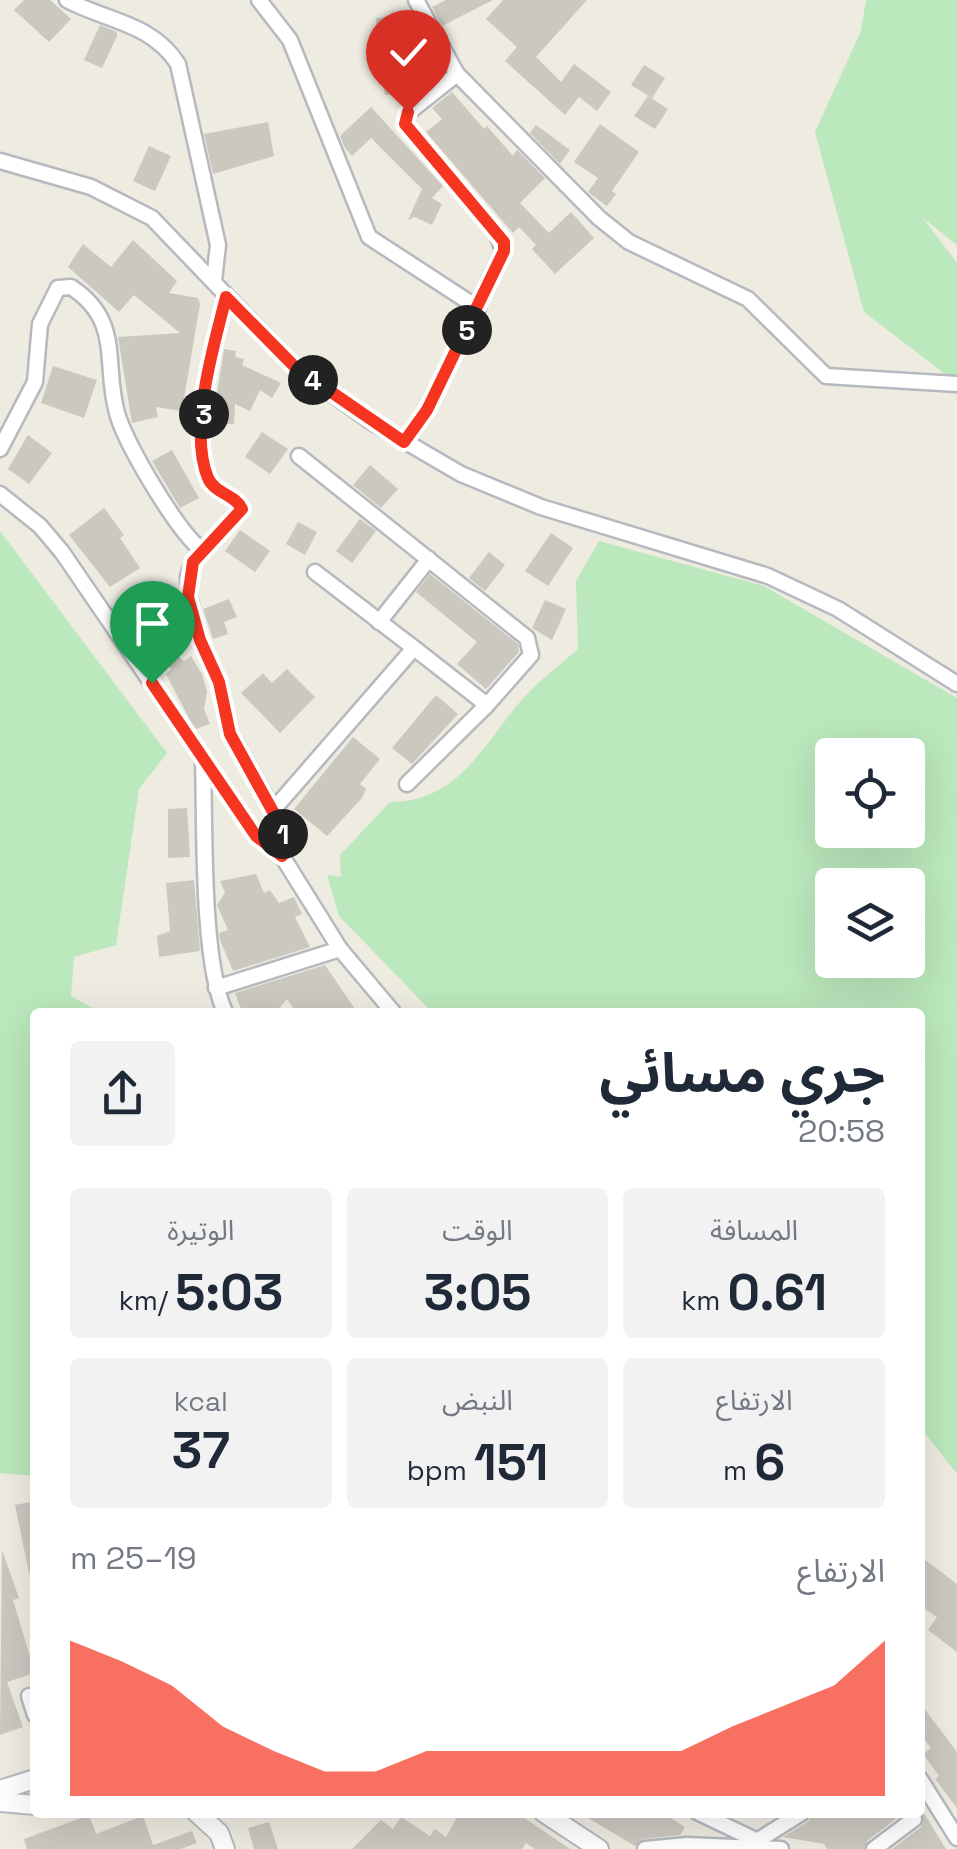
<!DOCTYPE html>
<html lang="ar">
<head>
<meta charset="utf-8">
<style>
	body { margin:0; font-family:"Space Grotesk","Noto Sans Arabic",sans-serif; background:#f2f2f3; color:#1f2937; direction:rtl; height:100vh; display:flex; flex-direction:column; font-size:38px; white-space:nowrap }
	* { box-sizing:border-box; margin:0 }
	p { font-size:32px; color:#747a83 }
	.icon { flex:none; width:55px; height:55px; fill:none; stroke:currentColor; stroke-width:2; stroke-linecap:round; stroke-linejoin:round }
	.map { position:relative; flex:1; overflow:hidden; direction:ltr }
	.panel { position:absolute; left:30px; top:1008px; width:895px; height:810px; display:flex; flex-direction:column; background:#fff; border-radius:10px; box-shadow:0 10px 40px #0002; direction:rtl }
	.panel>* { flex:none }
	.tools { position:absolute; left:815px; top:738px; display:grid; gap:20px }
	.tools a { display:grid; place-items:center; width:110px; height:110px; border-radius:10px; background:#fff; box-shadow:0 10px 40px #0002; font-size:50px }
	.pin { position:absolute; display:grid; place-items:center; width:85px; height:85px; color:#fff; margin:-102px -42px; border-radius:50% 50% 50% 0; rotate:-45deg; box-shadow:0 0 10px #0007 }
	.pin .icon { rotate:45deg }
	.km { position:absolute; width:50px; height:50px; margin:-25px; border-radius:50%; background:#222; color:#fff; font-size:28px; line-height:50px; text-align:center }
	.round { display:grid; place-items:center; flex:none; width:105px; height:105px; border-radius:10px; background:#f2f2f3 }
	.summary { display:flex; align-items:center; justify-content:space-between; height:170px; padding:0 40px }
	h1 { font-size:55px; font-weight:700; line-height:75px }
	.stats { display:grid; grid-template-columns:repeat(3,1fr); gap:15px; height:170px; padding:10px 40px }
	.stats div { display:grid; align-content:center; border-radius:10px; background:#f2f2f3; text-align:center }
	.stats b { font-size:50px; font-weight:700 }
	.stats small { font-size:28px; font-weight:400 }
	.stats p { font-size:28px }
	.chart { height:280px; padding:20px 40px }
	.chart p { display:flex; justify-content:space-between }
	.chart svg { width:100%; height:180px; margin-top:10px; fill:#f5351f; opacity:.7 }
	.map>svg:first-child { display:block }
	.green { fill:#bbe8bc; fill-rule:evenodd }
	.building { fill:#cbc8c0 }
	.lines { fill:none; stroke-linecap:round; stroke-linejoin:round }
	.minor-casing { stroke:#b6b9bf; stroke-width:19 }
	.tertiary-casing { stroke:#b6b9bf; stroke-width:22 }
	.minor { stroke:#fff; stroke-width:14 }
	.tertiary { stroke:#fff; stroke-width:18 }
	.route-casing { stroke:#fff; stroke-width:20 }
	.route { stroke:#f5351f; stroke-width:12 }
</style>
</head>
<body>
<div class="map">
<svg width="957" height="1849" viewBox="0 0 957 1849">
	<rect width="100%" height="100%" fill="#eeebe1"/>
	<g class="green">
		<path d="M866,0H957V245L923,218L957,263V383L864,312L815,132L861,31Z"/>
		<path d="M0,531L167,753L139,789L116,945L74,957L71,996L99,1012H35V1476L0,1473Z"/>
		<path d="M599,541L764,586L957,698V1474L920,1427V1012H432L339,916L327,875L341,877L340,855L390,802C464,802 486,736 530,691C545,676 562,663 578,649L576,581ZM908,755V830H832V755ZM908,885V960H832V885Z"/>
	</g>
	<g class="building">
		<path d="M24,0H50L71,19L49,42L14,10Z"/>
		<path d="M446,0H493L442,26L432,7Z"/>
		<path d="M503,0H587L536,57L561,82L574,64L611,92L597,111L579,97L565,115L505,61L517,47L486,19Z"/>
		<path d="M409,15L411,39L378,42L376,18Z"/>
		<path d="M100,25L117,32V36L102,68L84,60Z"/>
		<path d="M425,55L436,77L418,91L385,95L381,71L401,67Z"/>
		<path d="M644,65L665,78L652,98L631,85Z"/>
		<path d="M452,92L484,129L487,126L513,156L517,150L545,178L520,203L549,233L571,212L594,238L555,274L532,249L536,245L519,227L513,233L426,132L442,119L432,108Z"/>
		<path d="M648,96L668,109L655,129L634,116Z"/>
		<path d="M371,107L443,186L432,198L442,204L432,225L415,217L408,220L422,189L371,138L352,156L345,148L340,136Z"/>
		<path d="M268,122L274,156L213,174L204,134Z"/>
		<path d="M600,124L639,152L612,191L616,194L607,206L588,192L598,178L574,162Z"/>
		<path d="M536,125L570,150L560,164L530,133Z"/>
		<path d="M149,146L171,156L155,191L133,181Z"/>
		<path d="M133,240L177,281L169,293L198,298L200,304L182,411L156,407L158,417L132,423L118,337L180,333L134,295L119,312L68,267L83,244L111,267Z"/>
		<path d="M224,349L236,351L235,357L244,359L242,365L281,383L272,398L260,390L250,411L235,404L234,424H212Z"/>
		<path d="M53,366L97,380L84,418L41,403Z"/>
		<path d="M262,432L288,449L270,474L245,457Z"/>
		<path d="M28,435L52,453L29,484L8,469Z"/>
		<path d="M172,450L199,498L180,508L152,461Z"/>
		<path d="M370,465L398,489L381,508L353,485Z"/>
		<path d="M104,508L124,535L120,538L140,568L110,587L69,535Z"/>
		<path d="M360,519L376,531L352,563L336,551Z"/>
		<path d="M298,522L317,532L305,555L286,544Z"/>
		<path d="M240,530L270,551L255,572L225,551Z"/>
		<path d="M551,533L573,548L548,586L525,571Z"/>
		<path d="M489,552L505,565L485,591L469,578Z"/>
		<path d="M430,574L518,644L519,652L486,689L457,664L477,642L416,592Z"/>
		<path d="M152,596L176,614L157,640L132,622Z"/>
		<path d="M229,599L237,617L224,622L228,634L213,639L203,609Z"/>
		<path d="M545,600L566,609L552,640L532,628Z"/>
		<path d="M164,646L184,661L191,656L202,674L207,692L204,709L210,724L196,729L191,722L166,674L172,669L156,657Z"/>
		<path d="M287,669L315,697L280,733L241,693L263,673L272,683Z"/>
		<path d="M436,695L458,714L412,764L392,748Z"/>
		<path d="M353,737L380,759L360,784L366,789L362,798L327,836L294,809Z"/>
		<path d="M187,808L190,857L168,858V809Z"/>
		<path d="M256,874L264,893L270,890L279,903L294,897L302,914L295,917L310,947L233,971L220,940L219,933L228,930L217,905L225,893L220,881Z"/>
		<path d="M194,880L200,951L159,957L157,936L170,931L166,883Z"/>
		<path d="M325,965L357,1012H296L287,999L276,1012H242L235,993Z"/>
		<path d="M35,1501V1572L29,1573L15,1505Z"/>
		<path d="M2,1550L19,1598L13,1600L35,1673L7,1682L23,1727L0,1735Z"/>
		<path d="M920,1556L957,1584V1652L928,1630L937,1617L920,1606Z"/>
		<path d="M920,1703L957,1752V1808L935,1779L939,1776L923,1754L931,1748L920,1734Z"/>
		<path d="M460,1812H516L570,1849H535L526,1843L522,1849H352L381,1820L393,1829L401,1817L430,1836L435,1829L446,1837Z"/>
		<path d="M578,1812H661L685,1827L680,1835L643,1839L635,1846Z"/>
		<path d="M814,1812H905L868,1840L864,1849H827L824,1844L783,1837L809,1821Z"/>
		<path d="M923,1812L946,1849H892L921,1827Z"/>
		<path d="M89,1815L96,1834L143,1816L153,1845L192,1831L197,1843L181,1849H27L24,1839Z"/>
		<path d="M269,1822L278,1849H254L248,1828Z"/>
	</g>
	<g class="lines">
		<g class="minor-casing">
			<g id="minor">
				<path d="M67,0C106,21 152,23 178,64L218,245L214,281"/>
				<path d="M259,0L290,40L369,237L478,308"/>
				<path d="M416,0L457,74L599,218L629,242L748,299L826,376L957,384"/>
				<path d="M0,161L91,187L152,218L295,367L370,421L461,474L541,507L768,576L838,609L957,684"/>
				<path d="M227,297C214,345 188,430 208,478C215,494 235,494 242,509L193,562L188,576L189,597L200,640L219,682L230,733L278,819L282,856"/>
				<path d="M405,442L427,410L503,251L497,234L405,124L409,112L457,74"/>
				<path d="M0,449L35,382L40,324L58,288L71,287C123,321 103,363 117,413C125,443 178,533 203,551"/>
				<path d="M299,456L527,638L531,655L487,705"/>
				<path d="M0,494L40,526L62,552L256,836L282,856L340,949L393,1012"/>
				<path d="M315,572L414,648"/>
				<path d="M379,622L429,559"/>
				<path d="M203,760C205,824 201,959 225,1012"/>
				<path d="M274,809L414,648L487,705L407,784"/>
				<path d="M216,988L340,949"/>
				<path d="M29,1696L35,1715"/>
				<path d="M920,1779L957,1838"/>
				<path d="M697,1812L762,1843"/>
				<path d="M757,1841L803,1812"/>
				<path d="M645,1849L687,1845L781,1849"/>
				<path d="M874,1849L914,1819"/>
			</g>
		</g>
		<g class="tertiary-casing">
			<g id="tertiary">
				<path d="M0,1790L35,1779"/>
				<path d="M0,1802L35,1805"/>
				<path d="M196,1812L219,1833L225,1849"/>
				<path d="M543,1812L599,1849"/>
			</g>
		</g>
		<use href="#minor" class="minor"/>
		<use href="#tertiary" class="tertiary"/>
	</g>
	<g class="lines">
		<g class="route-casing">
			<path id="route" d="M152,683L256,836L282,856V828L230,734L219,682L200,640L188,597L193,562L242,509C235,494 215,494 208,478C188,430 214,345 226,297L295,367L404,442L427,410L504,251V242L405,124L408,112"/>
		</g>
		<use href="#route" class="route"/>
	</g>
</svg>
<div class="tools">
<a><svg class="icon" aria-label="locate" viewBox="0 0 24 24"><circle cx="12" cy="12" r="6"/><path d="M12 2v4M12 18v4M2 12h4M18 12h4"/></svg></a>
<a><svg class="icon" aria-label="layers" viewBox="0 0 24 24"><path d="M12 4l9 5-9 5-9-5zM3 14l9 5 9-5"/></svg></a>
</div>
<div class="pin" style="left:152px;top:683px;background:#1e9e55"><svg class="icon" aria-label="arrive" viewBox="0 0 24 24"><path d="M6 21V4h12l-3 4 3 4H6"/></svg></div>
<div class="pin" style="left:408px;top:112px;background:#d93025"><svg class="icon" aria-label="check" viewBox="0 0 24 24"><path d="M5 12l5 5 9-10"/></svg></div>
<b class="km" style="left:283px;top:834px">1</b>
<b class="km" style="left:204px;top:414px">3</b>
<b class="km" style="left:313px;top:380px">4</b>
<b class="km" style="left:467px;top:330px">5</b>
<section class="panel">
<div class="summary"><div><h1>جري مسائي</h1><p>20:58</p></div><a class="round"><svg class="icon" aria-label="share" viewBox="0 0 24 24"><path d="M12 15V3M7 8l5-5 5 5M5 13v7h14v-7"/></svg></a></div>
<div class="stats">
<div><p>المسافة</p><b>0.61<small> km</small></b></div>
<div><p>الوقت</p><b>3:05</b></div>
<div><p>الوتيرة</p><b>5:03<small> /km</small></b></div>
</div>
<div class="stats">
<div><p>الارتفاع</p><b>6<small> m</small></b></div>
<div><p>النبض</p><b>151<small> bpm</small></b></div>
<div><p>kcal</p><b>37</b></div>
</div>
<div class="chart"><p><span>الارتفاع</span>19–25 m</p>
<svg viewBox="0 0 160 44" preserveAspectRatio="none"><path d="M0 44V6L10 11L20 17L30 27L40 33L50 38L60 38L70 33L80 33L90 33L100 33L110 33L120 33L130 27L140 22L150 17L160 6V44z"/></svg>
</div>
</section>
</div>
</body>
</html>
